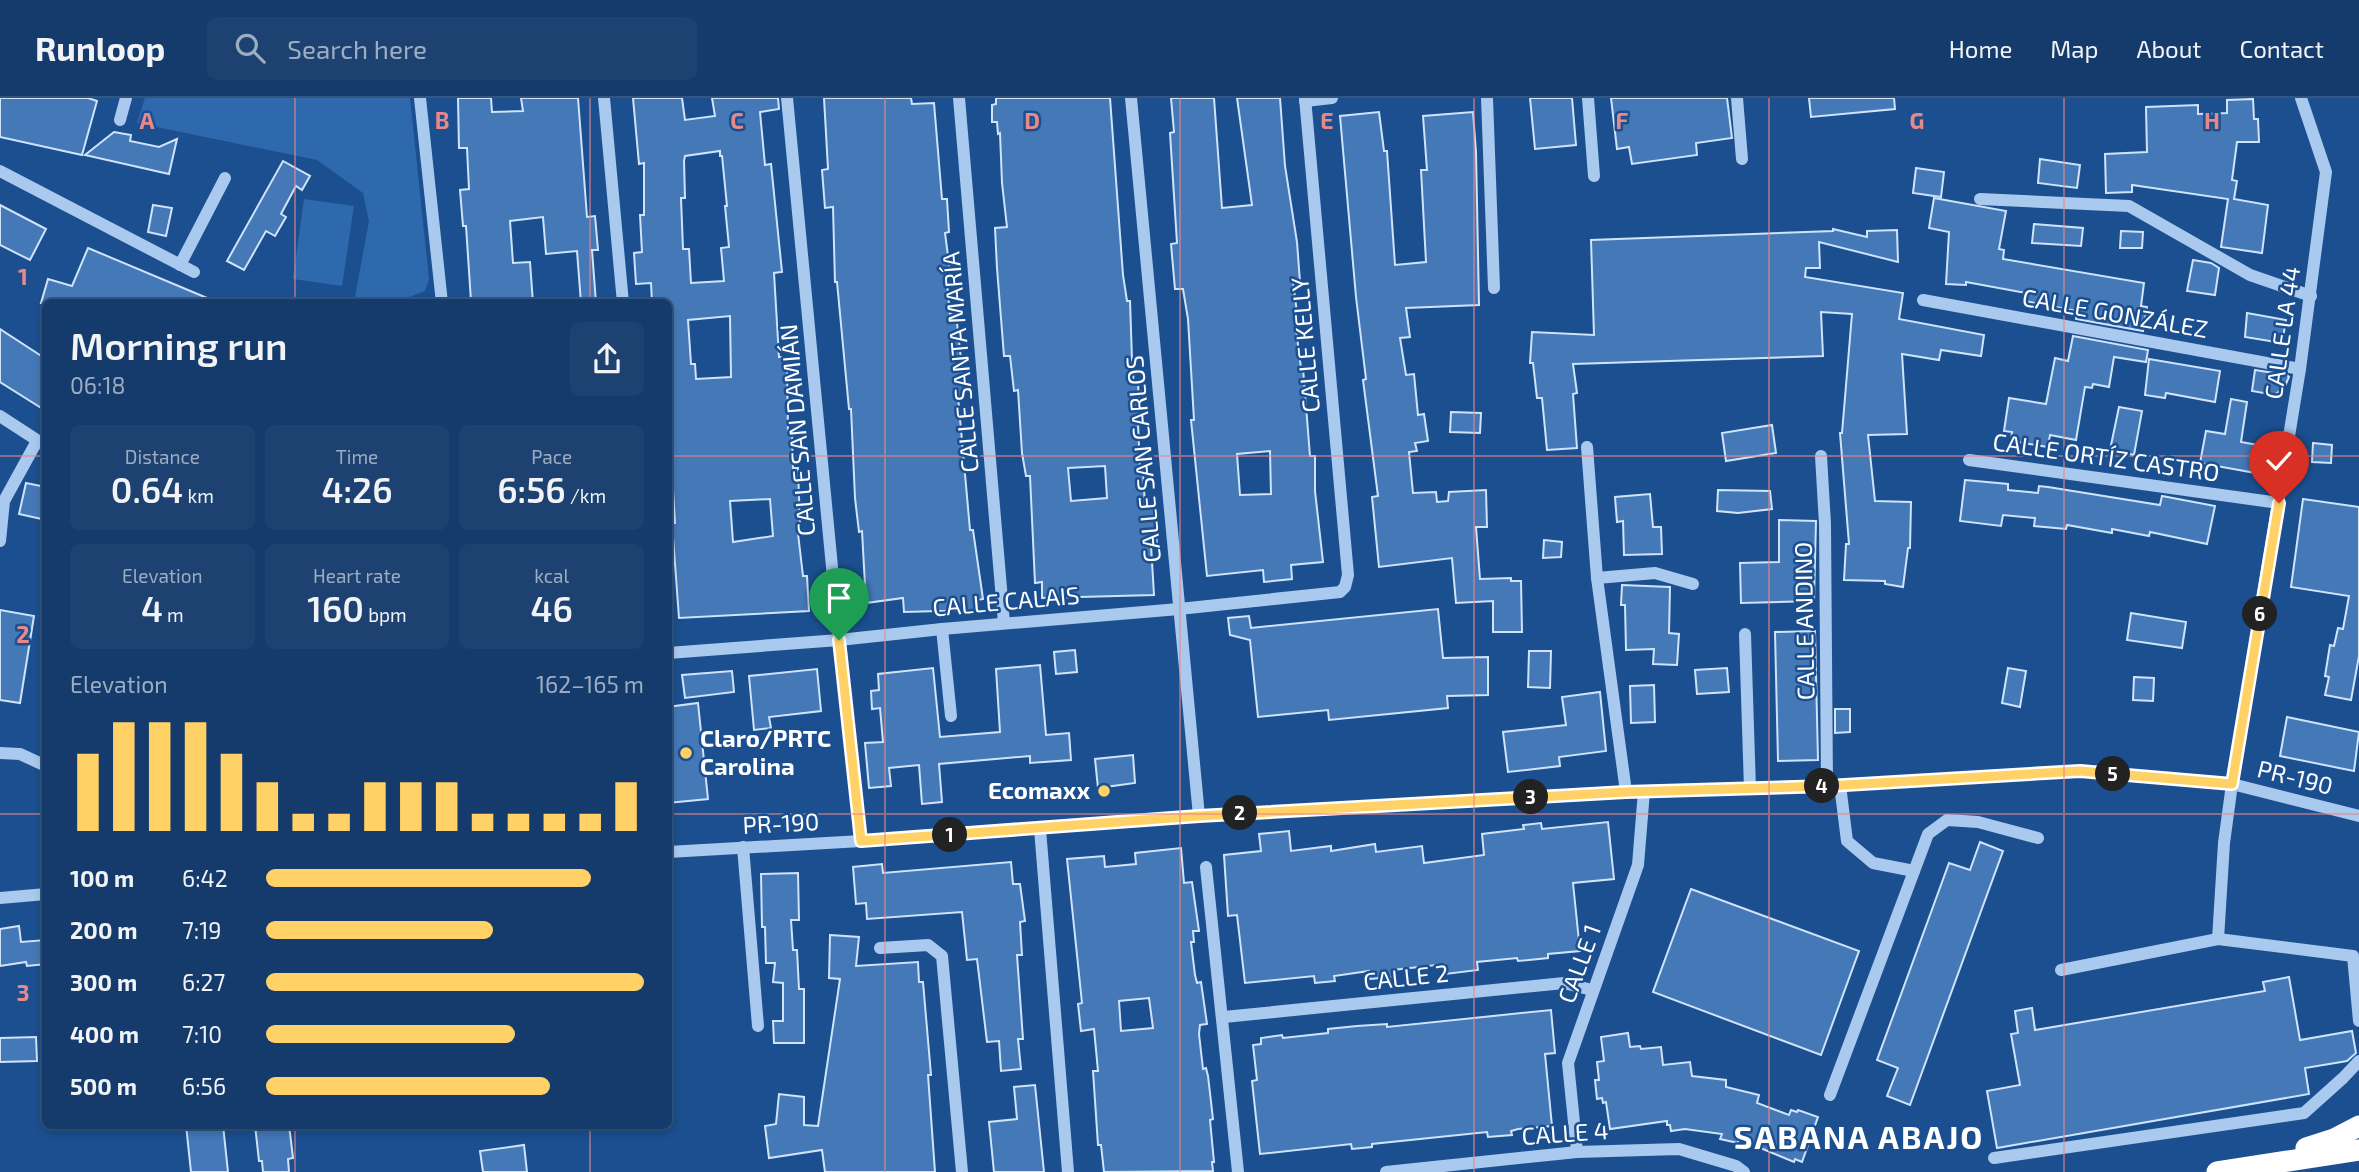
<!DOCTYPE html>
<html lang="en">
<head>
<meta charset="utf-8">
<style>
	body { margin:0; font-family:"Exo 2",sans-serif; background:#1d4271; color:#f1f3f6; height:100vh; display:flex; flex-direction:column; font-size:26px; white-space:nowrap }
	* { box-sizing:border-box; margin:0 }
	p { font-size:23px; color:#9dadc1 }
	.icon { flex:none; width:38px; height:38px; fill:none; stroke:currentColor; stroke-width:2; stroke-linecap:round; stroke-linejoin:round }
	.map { position:relative; flex:1; overflow:hidden }
	.side { position:absolute; left:42px; top:201px; width:630px; height:830px; display:flex; flex-direction:column; background:#143b6b; border-radius:10px; box-shadow:0 4px 10px #0003,0 0 0 2px #33557e }
	.side>* { flex:none }
	.pin { position:absolute; display:grid; place-items:center; width:60px; height:60px; color:#fff; margin:-72px -30px; border-radius:50% 50% 50% 0; rotate:-45deg; box-shadow:0 0 7px #0007 }
	.pin .icon { rotate:45deg }
	.km { position:absolute; width:35px; height:35px; margin:-18px; border-radius:50%; background:#222; color:#fff; font-size:19px; line-height:35px; text-align:center }
	.round { display:grid; place-items:center; flex:none; width:74px; height:74px; border-radius:10px; background:#1d4271 }
	.summary { display:flex; align-items:center; justify-content:space-between; height:119px; padding:0 28px }
	h1 { font-size:38px; font-weight:600; line-height:52px }
	.metrics { display:grid; grid-template-columns:repeat(3,1fr); gap:10px; height:119px; padding:7px 28px }
	.metrics div { display:grid; align-content:center; border-radius:10px; background:#1d4271; text-align:center }
	.metrics b { font-size:35px; font-weight:600 }
	.metrics small { font-size:19px; font-weight:400 }
	.metrics p { font-size:19px }
	.chart { height:196px; padding:14px 28px }
	.chart p { display:flex; justify-content:space-between }
	.chart svg { width:100%; height:126px; margin-top:7px; stroke:#ffd166; stroke-width:6 }
	ul { padding:0 28px; list-style:none; font-size:23px }
	li { display:grid; grid-template-columns:112px 84px 1fr; align-items:center; height:52px }
	li i { height:18px; border-radius:9px; background:#ffd166 }
	header { display:flex; align-items:center; gap:42px; box-sizing:border-box; height:98px; padding:0 35px; background:#143b6b; border-bottom:2px solid #33557e }
	header strong { font-size:33px }
	nav { display:flex; gap:38px; margin-inline-start:auto; font-size:24px }
	.search { width:490px; height:63px; background:#1d4271; display:flex; align-items:center; gap:18px; box-sizing:border-box; padding:0 24px; border-radius:10px; color:#9dadc1; font-size:26px }
	.map>svg:first-child { display:block }
	.green { fill:#2e69ad }
	.building { fill:#4478b7; stroke:#cfe3fa; stroke-width:2; fill-rule:evenodd }
	.lines { fill:none; stroke-linecap:round; stroke-linejoin:round }
	.minor { stroke:#a9c9ee; stroke-width:12 }
	.highway { stroke:#fff; stroke-width:21 }
	.route-casing { stroke:#fff; stroke-width:14 }
	.route { stroke:#ffd166; stroke-width:9 }
	.grid { fill:none; stroke:#e88989; stroke-width:2; stroke-opacity:0.55 }
	.poi-dot { fill:#ffd166; stroke:#1b4f8f; stroke-width:2.5 }
	.labels { text-anchor:middle; stroke-width:5; stroke-linejoin:round; paint-order:stroke }
	.street-label { font-size:24px; fill:#fff; stroke:#1b4f8f }
	.poi-label { font-size:24px; font-weight:bold; fill:#fff; stroke:#1b4f8f; text-anchor:start }
	.district-label { font-size:32px; font-weight:bold; letter-spacing:2px; fill:#fff; stroke:#1b4f8f }
	.grid-label { font-size:23px; text-anchor:middle; font-weight:bold; fill:#e88989; stroke:#1b4f8f; stroke-width:5; stroke-linejoin:round; paint-order:stroke }
</style>
</head>
<body>
<header>
<strong>Runloop</strong>
<div class="search"><svg class="icon" aria-label="search" viewBox="0 0 24 24"><circle cx="10" cy="10" r="6"/><path d="M15 15l6 6"/></svg>Search here</div>
<nav><a>Home</a><a>Map</a><a>About</a><a>Contact</a></nav>
</header>
<div class="map">
<svg width="2359" height="1074" viewBox="0 0 2359 1074">
	<rect width="100%" height="100%" fill="#1b4f8f"/>
	<g class="green">
		<path d="M145,0H410L429,181L425,193L407,200L354,204L369,123L363,95L317,62L137,25Z"/>
		<path d="M304,101L354,108L342,188L293,181Z"/>
	</g>
	<g class="building">
		<path d="M0,0H88L97,3L82,57L0,39Z"/>
		<path d="M458,0H491L492,14L523,13L521,0H578L587,119L595,118L598,152H592L596,205H581L577,153L546,156L543,119L510,123L513,165L530,164L533,205L471,203L466,128H463L460,92L469,91L467,50H459Z"/>
		<path d="M633,0H682L685,22L715,18L712,0H778L779,11L760,14L765,67L771,66L782,174L774,175L779,259H787L788,333H792L793,370H798L800,427H797L803,478H807L809,513L679,520L672,425H675L672,375H669L668,365V205H652L651,185L636,186L634,155L642,154L640,117H644V65L639,66ZM720,53V58H722L727,108H725L729,149L721,150L724,183L691,185L689,151H683L681,100H685L684,63L685,58ZM730,218L731,279L696,281L695,266H691L688,222ZM770,401L773,438L733,444L730,403Z"/>
		<path d="M824,0H911L912,6L934,5L942,101H947L949,134L945,135L950,173H946L950,216H956L965,297L958,298L970,432H973L983,501L977,502V512L904,514L903,500L866,505L862,433L859,434L855,400L851,311H849L837,184H835L833,109L825,110L822,72L828,71Z"/>
		<path d="M996,0H1110L1123,177L1127,203H1130L1132,262H1134L1133,287L1138,286L1141,325H1138L1140,370H1143L1145,410L1153,409L1157,446L1151,447L1154,497L1042,500V484L1035,485L1030,378H1026L1022,355L1018,292L1014,293L1010,258H1004L997,170L995,130L1007,129L1002,85L1000,35L998,36L997,24H992V7L996,6ZM1105,368L1107,400L1071,403L1068,370Z"/>
		<path d="M1171,0H1214L1222,110L1252,107L1237,0H1280L1285,68L1297,144L1300,184H1293L1298,222L1295,223L1301,270H1303L1310,358H1315V393L1323,464L1291,467L1292,481L1264,484L1263,472L1207,478L1191,322H1194L1188,221L1183,191H1175L1171,146L1177,145L1170,35L1174,34ZM1270,353L1271,396L1240,397L1237,356Z"/>
		<path d="M1530,0H1572L1576,47L1535,51Z"/>
		<path d="M1611,0H1727L1732,40L1696,45L1697,57L1632,66L1629,49L1617,51Z"/>
		<path d="M1809,0H1894L1895,11L1811,19Z"/>
		<path d="M2253,1L2254,21H2258L2259,44H2237L2232,82L2237,83L2234,101L2268,107L2262,155L2221,149L2228,101L2132,87V94L2106,95L2105,56L2147,54L2146,9L2198,7V16L2227,15V2Z"/>
		<path d="M1379,14L1384,53H1387L1395,167L1426,164L1421,72H1427L1423,18L1473,14L1476,54L1479,207L1406,210L1410,239L1400,240L1406,277L1414,276L1418,317L1424,316L1428,343L1415,345L1417,353L1409,354L1413,395L1436,394L1437,404L1448,403L1449,394L1486,392L1487,429H1476L1480,481L1511,480V483H1521L1522,534H1493V503L1456,505L1452,460L1379,469L1372,399L1378,398L1363,282L1366,281L1356,199L1340,18Z"/>
		<path d="M114,34L131,37L130,43L159,49L177,41L169,76L85,57Z"/>
		<path d="M2040,61L2080,67L2077,90L2038,85Z"/>
		<path d="M283,63L310,78L302,92L296,88L281,116L286,119L275,138L266,133L244,172L227,163Z"/>
		<path d="M1916,70L1944,74L1941,99L1913,95Z"/>
		<path d="M1934,100L2006,113L1999,151L2004,152L2003,161L2144,185L2141,208L2147,209L2143,233L2076,221L2077,213L2024,203L2026,195L1966,184V187L1946,186L1949,134L1929,130Z"/>
		<path d="M0,107L46,131L30,162L0,147Z"/>
		<path d="M153,107L172,110L166,138L148,134Z"/>
		<path d="M2034,126L2083,130L2081,148L2032,145Z"/>
		<path d="M1833,131L1867,139V133L1897,132L1898,164L1819,144L1820,170H1806L1805,179L1903,195L1899,221L1984,237L1981,258L1941,252L1939,262L1902,256L1907,336L1868,337L1875,403L1911,404L1910,450H1908L1903,489L1885,486V483L1844,482L1846,446H1849L1840,335H1842L1852,216L1821,214L1823,258L1573,266L1577,295L1573,296L1577,350L1547,352L1542,300H1537L1533,265H1530L1532,234L1594,237L1591,142L1833,133Z"/>
		<path d="M2121,133L2143,134L2142,150H2120Z"/>
		<path d="M88,150L219,205H41L48,181L72,188Z"/>
		<path d="M2193,162L2211,165L2219,170L2215,197L2187,193Z"/>
		<path d="M2247,215L2286,222L2282,245L2245,239Z"/>
		<path d="M0,231L46,261V313L0,284Z"/>
		<path d="M2073,238L2148,252L2146,264L2114,259L2109,289L2093,286L2092,290L2085,289L2076,342L2050,337L2048,349L2011,343L2012,334L2004,333L2009,300L2046,306L2055,260L2068,263Z"/>
		<path d="M2149,261L2220,273L2215,304L2166,295L2165,300L2145,297Z"/>
		<path d="M2255,272L2287,277L2289,279L2285,288L2275,297L2252,293Z"/>
		<path d="M2231,301L2247,304L2241,344L2264,348L2261,376L2200,365L2206,333L2225,336Z"/>
		<path d="M2119,309L2142,313L2134,357L2110,352Z"/>
		<path d="M1451,314L1481,315L1480,335L1450,334Z"/>
		<path d="M1772,327L1776,355L1726,363L1722,335Z"/>
		<path d="M2313,345L2332,347L2331,365L2312,364Z"/>
		<path d="M1965,382L2008,386V392L2038,395L2039,388L2048,389L2160,407L2162,398L2215,408L2207,446L2150,434L2149,438L2112,431V435L2067,427L2066,431L2034,428L2035,420L2003,417L2001,428L1960,423Z"/>
		<path d="M26,385L46,389V422L19,416Z"/>
		<path d="M1718,392L1770,393L1772,411L1738,415L1717,413Z"/>
		<path d="M1650,396L1653,429H1661L1662,456L1624,457L1623,423L1617,424L1615,399Z"/>
		<path d="M2303,401L2359,409V558L2351,602L2325,597L2329,579L2325,578L2330,547L2334,548L2338,530L2343,531L2349,498L2291,489Z"/>
		<path d="M1779,422L1816,423L1814,503L1741,505L1740,465L1779,464Z"/>
		<path d="M1544,442L1562,444L1561,459L1543,460Z"/>
		<path d="M1622,487L1670,489L1669,535L1679,536L1677,567L1653,566L1654,551L1626,552L1625,507H1621Z"/>
		<path d="M1438,511L1443,560L1488,559V597L1447,598L1448,610L1329,622L1328,612L1258,619L1250,542L1230,537L1228,520L1249,518L1251,530Z"/>
		<path d="M0,512L34,518L20,605L0,602Z"/>
		<path d="M2131,515L2186,524L2182,550L2127,542Z"/>
		<path d="M1815,533L1818,662L1778,663L1775,534Z"/>
		<path d="M1075,552L1077,574L1056,576L1054,554Z"/>
		<path d="M1529,553H1551L1550,590L1528,589Z"/>
		<path d="M1040,567L1046,637L1069,635L1071,662L1030,665V658L939,666L942,704L922,706L919,667L889,670L891,688L869,690L865,645L883,644L880,610L872,611L871,593L879,592L878,576L933,570L940,639L1000,634L996,571Z"/>
		<path d="M1727,570L1729,594L1697,596L1695,572Z"/>
		<path d="M2008,570L2026,573L2020,609L2002,605Z"/>
		<path d="M817,571L821,613L769,619L771,630L754,632L749,578Z"/>
		<path d="M732,573L734,594L685,600L682,577Z"/>
		<path d="M2134,579L2154,580L2153,603L2133,602Z"/>
		<path d="M1654,587L1655,624L1631,625L1630,588Z"/>
		<path d="M1600,594L1606,653L1559,659L1560,668L1508,674L1503,634L1566,627L1562,599Z"/>
		<path d="M698,605L708,701L668,705V609Z"/>
		<path d="M1835,611H1850V634L1835,635Z"/>
		<path d="M2287,619L2359,634L2354,673L2280,658Z"/>
		<path d="M1133,657L1135,685L1098,690L1095,661Z"/>
		<path d="M1608,724L1614,781L1573,785L1580,853L1548,856V860L1518,863L1517,860L1477,864L1478,872L1446,876L1445,866L1393,872L1394,879L1370,881L1369,873L1334,878L1335,883L1315,885L1314,878L1245,885L1237,817L1228,818L1224,757L1261,753L1259,736L1289,733L1291,753L1331,748V753L1375,746L1376,754L1422,748L1424,765L1484,757L1482,736L1524,731L1523,727L1541,725L1542,731Z"/>
		<path d="M1980,744L2003,753L1910,1007L1887,998L1898,970L1877,962L1949,765L1970,772Z"/>
		<path d="M1181,750L1184,785L1192,784L1199,833H1193L1194,844H1191L1195,877L1197,885L1201,884L1207,926L1200,927L1199,936L1203,971L1206,970L1208,978L1213,1021L1210,1022L1214,1064H1212L1213,1073L1104,1074L1101,1047H1098L1093,973H1098L1094,931L1081,933L1078,906L1082,905L1067,761L1104,758L1105,769L1136,766L1135,755ZM1149,900L1153,930L1121,933L1119,903Z"/>
		<path d="M1011,764L1013,786H1020L1025,823L1020,824L1022,857H1017L1023,941H1018L1021,971L1001,973L999,943L987,944L977,861L967,862L962,814L867,821L866,805L856,806L853,769L882,766L883,775Z"/>
		<path d="M798,775L799,822H791L793,852H797L799,891H804V945H774L773,923H783V885L773,884L775,865H766L765,829H762L761,776Z"/>
		<path d="M1691,791L1859,853L1821,957L1653,894Z"/>
		<path d="M19,828L21,844L46,842V866L27,868L26,864L0,868V831Z"/>
		<path d="M830,837L859,839L856,868L918,864L919,884H923L931,977H928L935,1074H825L822,1052L769,1060L765,1028L776,1026L779,996L804,999V1027L818,1028L840,881L829,880Z"/>
		<path d="M2289,879L2300,942L2352,933L2356,955L2347,963L2305,970L2309,996L1997,1050L1987,993L2020,987L2011,936L2018,935L2015,913L2032,910L2035,932L2265,893L2263,884Z"/>
		<path d="M1551,912L1555,955L1545,956L1552,1028L1518,1031L1511,1033L1512,1037L1488,1039L1487,1034L1372,1046V1049L1352,1051L1351,1046L1260,1056L1252,983L1257,982L1253,947L1261,946V940L1282,937L1283,940L1328,935V931L1357,928L1387,926V929Z"/>
		<path d="M1628,935L1630,949L1640,948L1641,951L1661,949L1663,967L1690,964L1692,978L1726,982V989L1759,997L1757,1005L1789,1017L1791,1012L1797,1014L1798,1012L1818,1019L1802,1064L1795,1061L1794,1064L1739,1041L1738,1045L1720,1041L1722,1036L1685,1031L1671,1033L1670,1027H1667V1023L1610,1031L1606,1004L1603,1005L1602,1000L1597,1001L1595,982H1599L1597,964L1604,963L1601,939Z"/>
		<path d="M36,939L37,963L0,964V940Z"/>
		<path d="M1035,987L1044,1074H994L989,1024L1017,1021L1014,989Z"/>
		<path d="M186,1027H223L228,1074H191Z"/>
		<path d="M255,1027H289L293,1060L288,1061L289,1074H263L262,1063H259Z"/>
		<path d="M524,1047L527,1074H483L480,1053Z"/>
	</g>
	<g class="lines">
		<g class="minor">
			<path d="M420,0L442,205"/>
			<path d="M604,0L623,205"/>
			<path d="M787,0L839,542L861,743"/>
			<path d="M959,0L1004,525"/>
			<path d="M1131,0L1199,718"/>
			<path d="M1487,0L1494,190"/>
			<path d="M1588,0L1594,78"/>
			<path d="M1737,0L1742,61"/>
			<path d="M2301,0L2326,74L2300,271L2232,686L2224,745L2218,841L2353,858L2359,923"/>
			<path d="M1305,3L1332,0"/>
			<path d="M120,22L126,0"/>
			<path d="M0,73L194,174"/>
			<path d="M1980,101L2129,108L2250,177L2311,198"/>
			<path d="M180,167L225,80"/>
			<path d="M1923,202L2300,271"/>
			<path d="M0,318L46,348"/>
			<path d="M1587,349L1597,480L1626,694"/>
			<path d="M1821,358L1825,426L1827,688"/>
			<path d="M1969,362L2279,405"/>
			<path d="M0,443L4,403L37,343"/>
			<path d="M1597,480L1655,475L1693,486"/>
			<path d="M942,531L951,618"/>
			<path d="M1745,536L1750,691"/>
			<path d="M668,555L839,542L942,531L1179,511L1340,494L1345,489L1348,477L1305,0"/>
			<path d="M0,655L20,656L46,668"/>
			<path d="M1840,687L1847,743L1873,765L1914,773"/>
			<path d="M1040,731L1068,1074"/>
			<path d="M743,749L758,928"/>
			<path d="M668,754L861,743L1199,718L1626,694L1827,688L2080,673L2232,686L2359,718"/>
			<path d="M1206,769L1238,1074"/>
			<path d="M0,800L46,796"/>
			<path d="M880,850L928,847L942,858L962,1074"/>
			<path d="M2061,872L2218,841"/>
			<path d="M1224,919L1564,885L1592,892"/>
			<path d="M1830,997L1928,736L1947,722L1978,724L2038,740"/>
			<path d="M1577,1054L1568,965L1638,767L1644,693"/>
			<path d="M1994,1060L2304,1015L2343,980L2359,963"/>
			<path d="M1386,1074L1577,1054L1679,1051L1736,1068L1744,1074"/>
		</g>
		<g class="highway">
			<path d="M2306,1050L2334,1041L2359,1028"/>
			<path d="M2217,1074L2359,1052"/>
		</g>
	</g>
	<g class="lines">
		<g class="route-casing">
			<path id="route" d="M839,542L861,743L1199,718L1626,694L1828,688L2080,673L2232,686L2279,405"/>
		</g>
		<use href="#route" class="route"/>
	</g>
	<path class="grid" d="M295,0V205M590,0V205M885,0V1074M1180,0V1074M1474,0V1074M1769,0V1074M2064,0V1074M0,358H46M668,358H2359M0,716H46M668,716H2359M295,1027V1074M590,1027V1074"/>
	<g class="poi-dot">
		<circle cx="686" cy="655" r="7"/>
		<circle cx="1104" cy="693" r="7"/>
	</g>
	<g class="labels">
		<g class="street-label">
			<text transform="translate(2115 216) rotate(10)" y="8">CALLE GONZÁLEZ</text>
			<text transform="translate(2283 235) rotate(-82)" y="8">CALLE LA 44</text>
			<text transform="translate(1306 247) rotate(-95)" y="8">CALLE KELLY</text>
			<text transform="translate(961 264) rotate(-95)" y="8">CALLE SANTA MARÍA</text>
			<text transform="translate(798 332) rotate(-95)" y="8">CALLE SAN DAMIÁN</text>
			<text transform="translate(2106 360) rotate(8)" y="8">CALLE ORTÍZ CASTRO</text>
			<text transform="translate(1144 361) rotate(-95)" y="8">CALLE SAN CARLOS</text>
			<text transform="translate(1006 504) rotate(-5)" y="8">CALLE CALAIS</text>
			<text transform="translate(1805 523) rotate(-91)" y="8">CALLE ANDINO</text>
			<text transform="translate(2295 680) rotate(14)" y="8">PR-190</text>
			<text transform="translate(781 726) rotate(-3)" y="8">PR-190</text>
			<text transform="translate(1580 866) rotate(-70)" y="8">CALLE 1</text>
			<text transform="translate(1406 880) rotate(-6)" y="8">CALLE 2</text>
			<text transform="translate(1565 1036) rotate(-4)" y="8">CALLE 4</text>
		</g>
		<g class="poi-label">
			<text x="700" y="649">Claro/PRTC<tspan x="700" dy="28">Carolina</tspan></text>
			<text x="1090" y="701" text-anchor="end">Ecomaxx</text>
		</g>
		<g class="district-label">
			<text x="1859" y="1051">SABANA ABAJO</text>
		</g>
	</g>
	<g class="grid-label">
		<text x="147" y="31">A</text>
		<text x="442" y="31">B</text>
		<text x="737" y="31">C</text>
		<text x="1032" y="31">D</text>
		<text x="1327" y="31">E</text>
		<text x="1622" y="31">F</text>
		<text x="1917" y="31">G</text>
		<text x="2212" y="31">H</text>
		<text x="23" y="187">1</text>
		<text x="23" y="545">2</text>
		<text x="23" y="903">3</text>
	</g>
</svg>
<div class="pin" style="left:839px;top:542px;background:#1e9e55"><svg class="icon" aria-label="arrive" viewBox="0 0 24 24"><path d="M6 21V4h12l-3 4 3 4H6"/></svg></div>
<div class="pin" style="left:2279px;top:405px;background:#d93025"><svg class="icon" aria-label="check" viewBox="0 0 24 24"><path d="M5 12l5 5 9-10"/></svg></div>
<b class="km" style="left:950px;top:737px">1</b>
<b class="km" style="left:1240px;top:715px">2</b>
<b class="km" style="left:1531px;top:699px">3</b>
<b class="km" style="left:1822px;top:688px">4</b>
<b class="km" style="left:2113px;top:676px">5</b>
<b class="km" style="left:2260px;top:516px">6</b>
<section class="side">
<div class="summary"><div><h1>Morning run</h1><p>06:18</p></div><a class="round"><svg class="icon" aria-label="share" viewBox="0 0 24 24"><path d="M12 15V3M7 8l5-5 5 5M5 13v7h14v-7"/></svg></a></div>
<div class="metrics">
<div><p>Distance</p><b>0.64<small> km</small></b></div>
<div><p>Time</p><b>4:26</b></div>
<div><p>Pace</p><b>6:56<small> /km</small></b></div>
</div>
<div class="metrics">
<div><p>Elevation</p><b>4<small> m</small></b></div>
<div><p>Heart rate</p><b>160<small> bpm</small></b></div>
<div><p>kcal</p><b>46</b></div>
</div>
<div class="chart"><p><span>Elevation</span>162–165 m</p>
<svg viewBox="0 0 160 44" preserveAspectRatio="none"><path d="M5 44V17M15 44V6M25 44V6M35 44V6M45 44V17M55 44V27M65 44V38M75 44V38M85 44V27M95 44V27M105 44V27M115 44V38M125 44V38M135 44V38M145 44V38M155 44V27"/></svg>
</div>
<ul>
<li><b>100 m</b>6:42<i style="width:86%"></i></li>
<li><b>200 m</b>7:19<i style="width:60%"></i></li>
<li><b>300 m</b>6:27<i style="width:100%"></i></li>
<li><b>400 m</b>7:10<i style="width:66%"></i></li>
<li><b>500 m</b>6:56<i style="width:75%"></i></li>
</ul>
</section>
</div>
</body>
</html>
